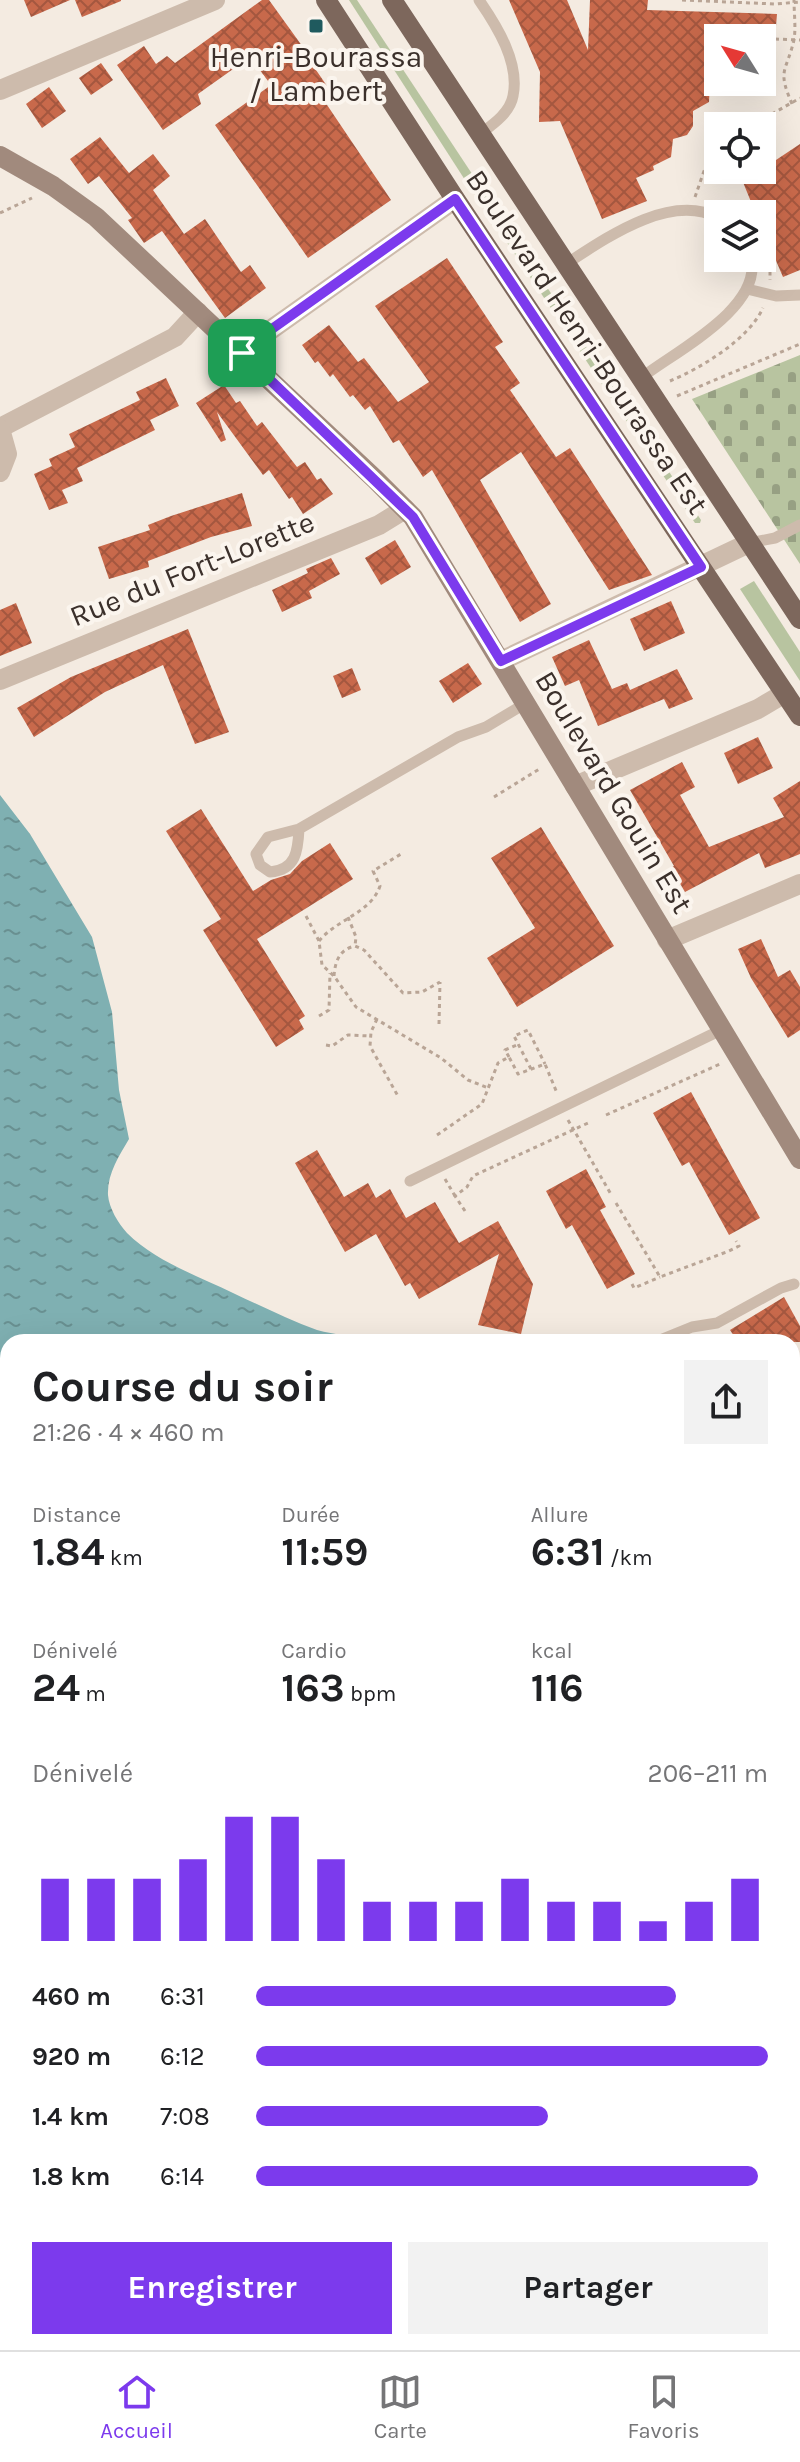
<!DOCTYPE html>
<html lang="fr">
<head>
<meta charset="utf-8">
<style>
	body { margin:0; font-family:Karla,sans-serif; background:#f2f2f2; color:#202124; height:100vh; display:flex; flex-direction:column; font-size:30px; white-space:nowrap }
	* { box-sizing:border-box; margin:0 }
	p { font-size:26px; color:#757577 }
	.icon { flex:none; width:44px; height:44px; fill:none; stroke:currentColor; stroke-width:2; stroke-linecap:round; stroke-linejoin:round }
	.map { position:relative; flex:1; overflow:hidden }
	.side { position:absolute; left:0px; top:1334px; width:800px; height:1016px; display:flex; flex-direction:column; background:#fff; border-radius:24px 24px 0 0; box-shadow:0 8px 32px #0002 }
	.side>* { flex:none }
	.needle { width:52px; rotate:307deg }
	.controls { position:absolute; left:704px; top:24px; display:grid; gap:16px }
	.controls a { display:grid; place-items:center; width:72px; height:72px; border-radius:0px; background:#fff; box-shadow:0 8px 32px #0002; font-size:40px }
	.pin { position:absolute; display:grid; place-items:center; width:68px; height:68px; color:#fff; margin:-34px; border-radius:16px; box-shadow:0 4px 12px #0006 }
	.round { display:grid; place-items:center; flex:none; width:84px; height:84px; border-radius:0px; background:#f2f2f2 }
	.headline { display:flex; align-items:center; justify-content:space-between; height:136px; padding:0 32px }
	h1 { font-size:44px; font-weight:700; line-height:60px }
	.metrics { display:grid; grid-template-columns:repeat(3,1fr); gap:12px; height:136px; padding:8px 32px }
	.metrics div { display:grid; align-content:center }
	.metrics b { font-size:40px; font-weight:700 }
	.metrics small { font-size:22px; font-weight:400 }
	.metrics p { font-size:22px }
	.chart { height:224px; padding:16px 32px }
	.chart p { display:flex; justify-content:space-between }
	.chart svg { width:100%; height:144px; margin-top:8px; stroke:#7c3aed; stroke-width:6 }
	.action { display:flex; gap:16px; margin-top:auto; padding:16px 32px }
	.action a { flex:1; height:92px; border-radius:0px; background:#7c3aed; color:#fff; font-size:32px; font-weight:700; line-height:92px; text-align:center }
	.action a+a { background:#f2f2f2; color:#202124 }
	ul { padding:0 32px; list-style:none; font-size:26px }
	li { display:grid; grid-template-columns:128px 96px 1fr; align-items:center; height:60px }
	li i { height:20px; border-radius:10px; background:#7c3aed }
	.dock { display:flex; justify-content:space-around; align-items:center; height:112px; border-top:2px solid #e0e0e0; background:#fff; font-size:22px; color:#757577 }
	.dock a { display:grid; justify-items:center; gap:4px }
	.dock .current { color:#7c3aed }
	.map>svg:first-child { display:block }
	.grass { fill:#b8c4a0 }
	.cemetery { fill:url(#cemetery-stones) }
	.park { fill:url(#park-tufts) }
	.water { fill:url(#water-ripples) }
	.building { fill:url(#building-cross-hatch) }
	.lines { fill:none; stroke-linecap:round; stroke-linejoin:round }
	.path { stroke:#b9a596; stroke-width:3; stroke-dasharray:4 4; stroke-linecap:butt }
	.lane { stroke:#cdbbac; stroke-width:11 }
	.street { stroke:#cdbbac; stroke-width:20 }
	.secondary { stroke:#a18a7d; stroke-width:20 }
	.primary { stroke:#7d675c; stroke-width:20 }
	.route-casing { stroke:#fff; stroke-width:16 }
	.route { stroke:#7c3aed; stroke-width:10 }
	.poi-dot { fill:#1f5a5e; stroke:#fbf5ee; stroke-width:3 }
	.labels { text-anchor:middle; stroke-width:8; stroke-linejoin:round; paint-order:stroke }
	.poi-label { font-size:30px; fill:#3b302b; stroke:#fbf5ee }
	.street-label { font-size:30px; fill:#3b302b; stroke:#fbf5ee }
</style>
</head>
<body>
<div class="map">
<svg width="800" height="2350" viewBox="0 0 800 2350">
	<defs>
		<pattern id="cemetery-stones" width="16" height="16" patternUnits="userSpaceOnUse" patternTransform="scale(2)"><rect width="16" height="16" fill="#b8c4a0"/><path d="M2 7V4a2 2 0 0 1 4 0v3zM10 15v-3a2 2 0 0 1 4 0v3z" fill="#97a083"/></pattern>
		<pattern id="park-tufts" width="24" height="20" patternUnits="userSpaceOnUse" patternTransform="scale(2)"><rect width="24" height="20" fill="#b8c4a0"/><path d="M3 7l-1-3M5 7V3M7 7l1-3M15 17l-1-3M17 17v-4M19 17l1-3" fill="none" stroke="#97a083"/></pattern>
		<pattern id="water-ripples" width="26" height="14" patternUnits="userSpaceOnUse" patternTransform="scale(2)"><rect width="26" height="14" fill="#7fb0b2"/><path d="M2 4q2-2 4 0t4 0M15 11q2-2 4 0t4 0" fill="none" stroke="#699091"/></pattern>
		<pattern id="building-cross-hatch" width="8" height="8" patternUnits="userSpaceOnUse" patternTransform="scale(2)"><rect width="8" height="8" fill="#c8694b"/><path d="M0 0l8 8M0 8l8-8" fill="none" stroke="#a4573f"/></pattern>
	</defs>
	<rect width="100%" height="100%" fill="#f4ebe1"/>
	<g class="grass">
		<path d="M349,0H357L701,520L700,523H695L465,180Z"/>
		<path d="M754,581L800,652V681L740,589Z"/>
	</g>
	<path class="cemetery" d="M800,355V564L692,399Z"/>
	<path class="park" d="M800,1529V1647L792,1638V1533Z"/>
	<path class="water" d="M0,795L30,834L92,937L112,1012L119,1090L129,1139C119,1156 107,1174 108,1195C109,1208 118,1223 127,1233C155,1261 198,1276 233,1293C261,1306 289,1320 317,1330C335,1335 353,1335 371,1342H8V2342H792V1638L800,1647V2350H0Z"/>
	<g class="building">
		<path d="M24,0H70L31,17Z"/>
		<path d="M75,0H121V1L82,17Z"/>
		<path d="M262,0H269L305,50L303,51L327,86L319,93L391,200L308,258L215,125L271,85L250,57L198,94L201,104L163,130L117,65L144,46L156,64L167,56L175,63Z"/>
		<path d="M509,0H567L588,50L590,0H648L647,10L777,14L775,38H718V62H711L709,102L693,111V126L687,135L673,139L671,157L653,166L654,170L636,178L647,201L602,219L560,121L539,122L540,72Z"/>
		<path d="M101,63L113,80L91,95L79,78Z"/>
		<path d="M49,87L66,111L42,128L26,104Z"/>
		<path d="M100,137L129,173L153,154L170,176L153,190L184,234L205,219L241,272L250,265L266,288L225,318L162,231L144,243L128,220L132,218L99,176L88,184L70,159Z"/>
		<path d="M762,137L773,162L800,144V270L783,277L762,228V214H756L738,170H762Z"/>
		<path d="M447,258L503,342L495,347L520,383L510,390L556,457L570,448L652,575L609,590L521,452L480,480L551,604L520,622L432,470L423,477L399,440L393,443L370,406L365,410L353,395L350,397L333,374L330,377L318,361L315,363L302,345L329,325L358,362L364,358L398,402L429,382L375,306Z"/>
		<path d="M166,378L179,406L150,420L155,430L77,468L83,481L62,490L68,503L49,510L34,474L52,466L49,459L75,447L69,434L140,400L136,392Z"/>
		<path d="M224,385L236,403L240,401L257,426L262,422L297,467L305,462L317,480L321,478L333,494L303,514L292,497L289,499L269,470L263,475L217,412L226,440L221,442L196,403Z"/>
		<path d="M242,493L252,526L211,537L148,561L149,567L109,579L98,547L150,530L148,525L171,516Z"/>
		<path d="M395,540L411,567L381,585L365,558Z"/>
		<path d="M331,558L340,574L309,591L312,598L282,612L272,590L308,573L306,569Z"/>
		<path d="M671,601L685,633L644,651L630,619Z"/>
		<path d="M16,603L32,643L0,656V610Z"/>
		<path d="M188,629L229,732L195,744L163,665L105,692L34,737L17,708L71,677Z"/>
		<path d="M589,640L612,689L627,683L630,690L677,669L693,699L669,709L664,699L598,726L579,680L565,686L552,657Z"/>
		<path d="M468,663L482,684L453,703L439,681Z"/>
		<path d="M352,668L361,690L342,698L333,676Z"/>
		<path d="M758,737L773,768L738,784L724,753Z"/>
		<path d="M682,762L695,787L680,795L709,847L784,817L773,798L800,781V854L765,868L759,853L685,892L671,868L674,866L630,790Z"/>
		<path d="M201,809L253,891L271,880L290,874L302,861L330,843L353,879L257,939L305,1016L299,1020L304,1029L276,1047L203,930L221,919L166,831Z"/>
		<path d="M541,827L614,946L517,1007L487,958L535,928L491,858Z"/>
		<path d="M761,939L778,977L790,970L800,987V1030L788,1038L751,978L738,949Z"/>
		<path d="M691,1092L760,1218L729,1235L689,1162L682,1166L653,1113Z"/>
		<path d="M317,1150L344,1197L368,1183L376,1198L390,1189L406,1218L435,1202L459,1243L498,1221L533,1284L521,1334L478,1325L499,1254L419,1299L410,1283L405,1286L376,1234L345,1252L295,1163Z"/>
		<path d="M586,1169L606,1207L600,1210L635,1274L607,1289L572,1225L566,1229L546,1191Z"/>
		<path d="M784,1297L800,1326V1342H738L730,1330Z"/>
	</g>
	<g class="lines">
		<g class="path">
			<path d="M682,0L775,4L800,2"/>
			<path d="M775,39L800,40"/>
			<path d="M792,104C777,69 786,73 794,40C796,28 794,12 794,0"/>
			<path d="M751,126L800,98"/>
			<path d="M695,197L704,171L718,150"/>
			<path d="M731,206L741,214"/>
			<path d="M0,213L32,198"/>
			<path d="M762,241L770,261V280"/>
			<path d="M670,381C701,368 748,340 763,308"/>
			<path d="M677,396L800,344"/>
			<path d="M494,797L541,768"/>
			<path d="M306,916L319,941L322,965L334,976L356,1007L441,1058L468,1080L488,1088"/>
			<path d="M348,917L356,937L355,946"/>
			<path d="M319,941C337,919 371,913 380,886L373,871L401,854"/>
			<path d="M334,976C335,961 340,949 355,946L364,950L403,993L422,992L440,982"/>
			<path d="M319,1016L329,1010L330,973"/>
			<path d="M377,1019L371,1032L370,1046L399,1098"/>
			<path d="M439,1024L440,982"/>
			<path d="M326,1045L332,1046L348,1035L370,1036"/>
			<path d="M509,1057L505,1050L517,1045"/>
			<path d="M531,1069L514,1036L528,1030L545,1064"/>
			<path d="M606,1115L720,1064"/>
			<path d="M568,1120L612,1196"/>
			<path d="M437,1135L482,1104L498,1063L509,1057L518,1074L545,1064L557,1093"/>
			<path d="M445,1179L455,1196"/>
			<path d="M616,1203L660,1277L729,1251L739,1246L736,1241"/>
			<path d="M465,1211L455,1196L467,1187L473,1176L588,1123"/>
			<path d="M632,1284L634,1288L660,1277"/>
		</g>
		<g class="lane">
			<path d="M479,0C497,26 520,63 513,96C510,113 492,125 480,134"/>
			<path d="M566,264C606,238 671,192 718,218"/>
			<path d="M747,289L776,296L800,295"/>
			<path d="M641,378C674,352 763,308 751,258"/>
			<path d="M749,543L775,538L800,525"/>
			<path d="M299,829C298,851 296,870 270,872L260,865L256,854L268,837L299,829L458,737L486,727L526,703"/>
			<path d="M410,1181L721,1030"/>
			<path d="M655,1342L692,1327L717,1323L781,1288L794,1284"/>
		</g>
		<g class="street">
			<path d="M0,90L215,0"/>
			<path d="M242,353L262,336L455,199"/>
			<path d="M0,428L175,337L198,312"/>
			<path d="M0,429L7,454L0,472"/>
			<path d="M501,661L749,543"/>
			<path d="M0,680L379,525L405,509"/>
			<path d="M575,786L758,709L785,693"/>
			<path d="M667,940L800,884"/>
		</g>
		<path class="secondary" d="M0,156L53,186L96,217L375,479L413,517L800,1159"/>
		<g class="primary">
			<path d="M326,0L455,199L800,716"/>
			<path d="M392,0L800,619"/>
		</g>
	</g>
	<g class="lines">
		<g class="route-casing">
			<path id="route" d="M455,199L701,567L501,661L413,517L242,353L262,336Z"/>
		</g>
		<use href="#route" class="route"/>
	</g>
	<rect class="poi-dot" x="308" y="18" width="16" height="16" rx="4"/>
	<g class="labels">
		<g class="poi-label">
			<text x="316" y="67">Henri-Bourassa<tspan x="316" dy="34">/ Lambert</tspan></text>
		</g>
		<g class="street-label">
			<text transform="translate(587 342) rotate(56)" y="10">Boulevard Henri-Bourassa Est</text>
			<text transform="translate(192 569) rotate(-22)" y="10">Rue du Fort-Lorette</text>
			<text transform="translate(614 792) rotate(59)" y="10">Boulevard Gouin Est</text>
		</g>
	</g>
</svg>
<div class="controls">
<a><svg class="needle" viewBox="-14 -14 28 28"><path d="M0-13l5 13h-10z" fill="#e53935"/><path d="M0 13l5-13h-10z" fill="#757577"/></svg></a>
<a><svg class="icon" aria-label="locate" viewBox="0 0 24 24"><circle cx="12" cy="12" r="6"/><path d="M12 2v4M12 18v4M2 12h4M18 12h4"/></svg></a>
<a><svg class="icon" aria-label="layers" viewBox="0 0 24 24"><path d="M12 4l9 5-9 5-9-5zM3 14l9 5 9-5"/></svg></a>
</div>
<div class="pin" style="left:242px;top:353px;background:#1e9e55"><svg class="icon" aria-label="arrive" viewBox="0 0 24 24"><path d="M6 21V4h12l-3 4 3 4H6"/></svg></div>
<section class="side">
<div class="headline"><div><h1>Course du soir</h1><p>21:26 · 4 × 460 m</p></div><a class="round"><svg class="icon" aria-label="share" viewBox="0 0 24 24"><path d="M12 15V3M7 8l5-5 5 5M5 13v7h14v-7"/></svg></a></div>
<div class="metrics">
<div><p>Distance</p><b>1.84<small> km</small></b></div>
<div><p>Durée</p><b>11:59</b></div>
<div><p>Allure</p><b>6:31<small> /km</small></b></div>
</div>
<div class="metrics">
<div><p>Dénivelé</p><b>24<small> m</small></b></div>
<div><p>Cardio</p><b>163<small> bpm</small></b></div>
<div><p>kcal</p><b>116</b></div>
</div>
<div class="chart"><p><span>Dénivelé</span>206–211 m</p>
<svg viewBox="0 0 160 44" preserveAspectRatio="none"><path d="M5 44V25M15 44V25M25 44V25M35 44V19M45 44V6M55 44V6M65 44V19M75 44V32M85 44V32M95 44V32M105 44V25M115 44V32M125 44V32M135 44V38M145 44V32M155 44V25"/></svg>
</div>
<ul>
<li><b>460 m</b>6:31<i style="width:82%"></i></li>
<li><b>920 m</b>6:12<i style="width:100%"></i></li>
<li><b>1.4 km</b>7:08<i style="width:57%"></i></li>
<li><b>1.8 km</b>6:14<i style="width:98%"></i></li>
</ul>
<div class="action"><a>Enregistrer</a><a>Partager</a></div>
</section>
</div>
<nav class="dock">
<a class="current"><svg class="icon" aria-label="home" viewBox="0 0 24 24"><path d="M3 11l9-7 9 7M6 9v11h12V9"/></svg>Accueil</a>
<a><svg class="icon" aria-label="map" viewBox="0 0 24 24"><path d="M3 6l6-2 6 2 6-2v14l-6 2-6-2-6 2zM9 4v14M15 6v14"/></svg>Carte</a>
<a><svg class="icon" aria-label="saved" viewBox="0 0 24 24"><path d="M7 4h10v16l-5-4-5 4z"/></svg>Favoris</a>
</nav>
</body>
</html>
